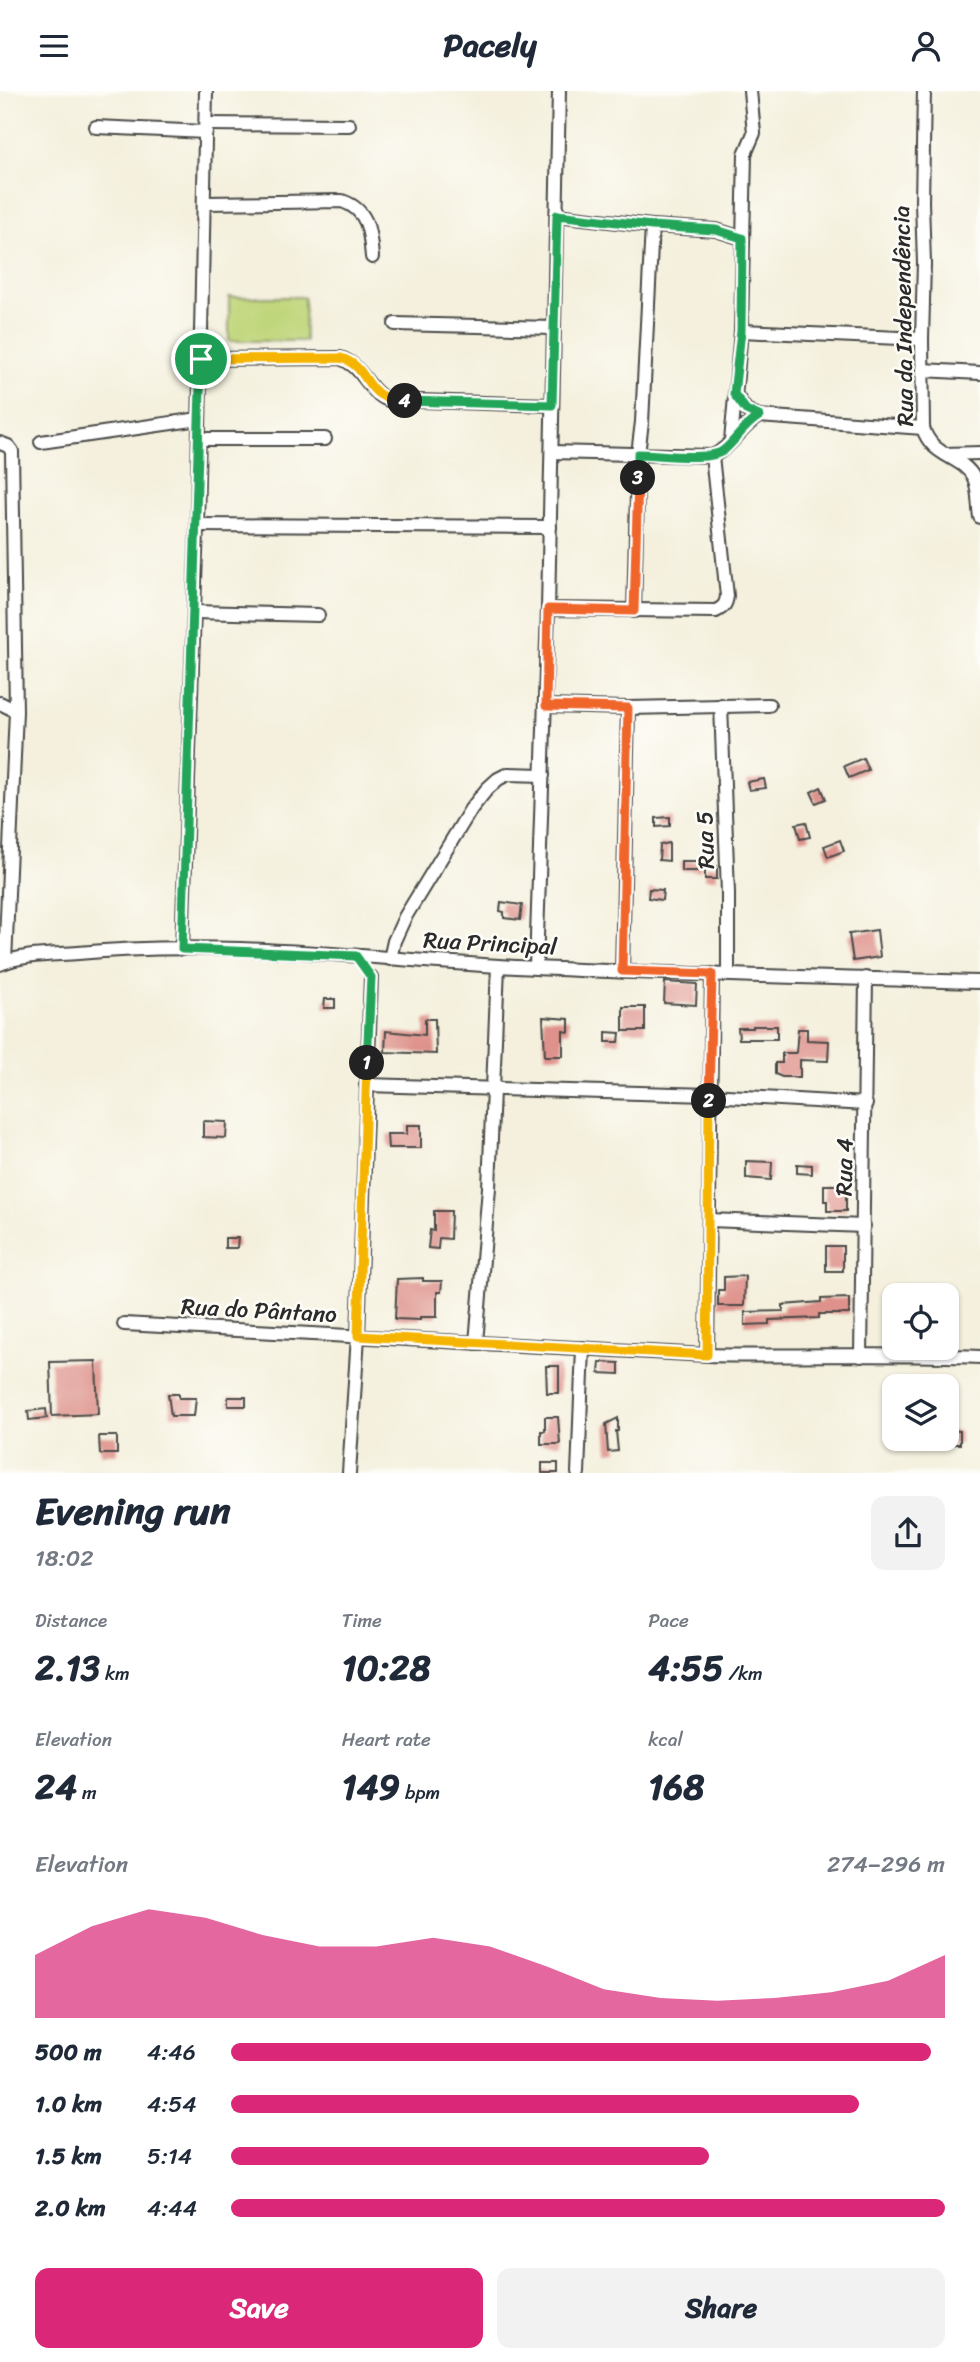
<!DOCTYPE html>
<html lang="en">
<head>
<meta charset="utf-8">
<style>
	body { margin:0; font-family:Sriracha,sans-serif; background:#f2f2f3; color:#1f2937; height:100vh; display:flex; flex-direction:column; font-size:26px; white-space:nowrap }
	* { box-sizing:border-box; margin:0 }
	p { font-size:23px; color:#747a83 }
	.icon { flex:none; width:38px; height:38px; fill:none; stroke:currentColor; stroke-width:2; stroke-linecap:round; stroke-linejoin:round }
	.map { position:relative; height:1382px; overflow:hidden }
	.sheet { display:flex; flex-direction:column; background:#fff; flex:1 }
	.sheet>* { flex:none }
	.buttons { position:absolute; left:882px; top:1192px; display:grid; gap:14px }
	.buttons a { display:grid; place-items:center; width:77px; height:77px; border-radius:14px; background:#fff; box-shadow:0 2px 5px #0004; font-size:35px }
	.pin { position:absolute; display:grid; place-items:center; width:60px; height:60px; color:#fff; margin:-30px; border:4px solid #fff; border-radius:50%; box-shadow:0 2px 7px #0007 }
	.km { position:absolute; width:35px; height:35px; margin:-18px; border-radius:50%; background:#222; color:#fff; font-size:19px; line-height:35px; text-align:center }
	.round { display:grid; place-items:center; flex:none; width:74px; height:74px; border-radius:14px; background:#f2f2f3 }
	.head { display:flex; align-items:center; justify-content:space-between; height:119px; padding:0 35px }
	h1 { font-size:38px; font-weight:800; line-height:52px }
	.metrics { display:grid; grid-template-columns:repeat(3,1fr); gap:10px; height:119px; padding:7px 35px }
	.metrics div { display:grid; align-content:center }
	.metrics b { font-size:35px; font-weight:800 }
	.metrics small { font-size:19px; font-weight:400 }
	.metrics p { font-size:19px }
	.chart { height:196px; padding:14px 35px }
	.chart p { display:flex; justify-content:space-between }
	.chart svg { width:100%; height:126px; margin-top:7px; fill:#db2777; opacity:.7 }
	.button { display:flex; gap:14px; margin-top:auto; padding:14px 35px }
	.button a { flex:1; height:80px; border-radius:14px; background:#db2777; color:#fff; font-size:28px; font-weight:800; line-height:80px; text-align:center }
	.button a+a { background:#f2f2f3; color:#1f2937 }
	ul { padding:0 35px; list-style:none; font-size:23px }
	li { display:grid; grid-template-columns:112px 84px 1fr; align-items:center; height:52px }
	li i { height:18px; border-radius:9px; background:#db2777 }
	header { display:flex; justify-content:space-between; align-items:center; height:91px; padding:0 35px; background:#fff; font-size:32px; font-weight:800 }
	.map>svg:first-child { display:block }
	.green { fill:#c0d67a; stroke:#768052; stroke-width:2 }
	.building { fill:#de928b }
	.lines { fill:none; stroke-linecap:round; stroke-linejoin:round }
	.minor-casing { stroke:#494946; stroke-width:16 }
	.minor { stroke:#fff; stroke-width:12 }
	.split-1-casing { stroke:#fff; stroke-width:14 }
	.split-2-casing { stroke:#fff; stroke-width:14 }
	.split-3-casing { stroke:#fff; stroke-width:14 }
	.split-4-casing { stroke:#fff; stroke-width:14 }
	.split-5-casing { stroke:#fff; stroke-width:14 }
	.split-1 { stroke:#22a559; stroke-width:9 }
	.split-2 { stroke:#f5b400; stroke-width:9 }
	.split-3 { stroke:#f0652b; stroke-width:9 }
	.split-4 { stroke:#22a559; stroke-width:9 }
	.split-5 { stroke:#f5b400; stroke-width:9 }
	.labels { text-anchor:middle; stroke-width:5; stroke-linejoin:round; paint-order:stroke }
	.street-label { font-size:23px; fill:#2b2b2b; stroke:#fdfcf7 }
</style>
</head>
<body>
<header><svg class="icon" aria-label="menu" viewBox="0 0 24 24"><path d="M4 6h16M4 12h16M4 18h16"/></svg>Pacely<svg class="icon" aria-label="person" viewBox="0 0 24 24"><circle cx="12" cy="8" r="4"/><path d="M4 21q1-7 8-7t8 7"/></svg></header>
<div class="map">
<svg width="980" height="1382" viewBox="0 0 980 1382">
	<rect width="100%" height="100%" fill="#fdfcf7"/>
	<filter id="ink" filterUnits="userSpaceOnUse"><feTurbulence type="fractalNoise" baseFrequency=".0143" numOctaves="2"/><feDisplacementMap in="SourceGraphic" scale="14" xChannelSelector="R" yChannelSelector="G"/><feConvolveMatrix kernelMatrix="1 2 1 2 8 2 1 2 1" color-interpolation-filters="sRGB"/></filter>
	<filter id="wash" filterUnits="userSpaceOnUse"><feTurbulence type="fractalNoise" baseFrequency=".00686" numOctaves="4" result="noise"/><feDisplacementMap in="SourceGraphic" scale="28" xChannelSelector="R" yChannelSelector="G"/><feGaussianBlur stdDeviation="1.57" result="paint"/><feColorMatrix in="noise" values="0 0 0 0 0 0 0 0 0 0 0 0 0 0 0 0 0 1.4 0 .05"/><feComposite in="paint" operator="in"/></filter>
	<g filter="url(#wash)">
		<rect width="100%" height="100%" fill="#f4f0dd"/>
		<path class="green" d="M229,206H304L305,250H229Z"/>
		<g id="blocks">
			<g class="building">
				<path d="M863,667L868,679L849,687L844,675Z"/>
				<path d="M764,688L766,697L749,699L747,691Z"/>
				<path d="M821,696L826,708L816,712L811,701Z"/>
				<path d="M670,726V735L656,736V727Z"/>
				<path d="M806,731L810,746L800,748L796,733Z"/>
				<path d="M840,749L844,760L828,766L824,755Z"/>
				<path d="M669,752V770L659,769L660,754Z"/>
				<rect x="681" y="770" width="20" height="10"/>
				<rect x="705" y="775" width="12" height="13"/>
				<path d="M649,798L663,799L662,809L648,807Z"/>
				<path d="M501,811L522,814L520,829L504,827V821L500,820Z"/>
				<path d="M877,839L880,866L853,870L849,843Z"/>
				<path d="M665,891L697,893L696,914L664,912Z"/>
				<path d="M325,908H335V917H324Z"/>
				<rect x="623" y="916" width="22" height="24"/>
				<path d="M543,926L569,928V941L563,940V965H545Z"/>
				<path d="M425,928H435L436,963L385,961L386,940L425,944Z"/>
				<path d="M753,935H777V948H739L738,937H753Z"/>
				<path d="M798,938H807V949L829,950L828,970L800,969V986H782L775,983V972H782V962H796Z"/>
				<path d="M606,941L620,942L619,951H606Z"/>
				<path d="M203,1030L227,1031L226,1047L203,1046Z"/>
				<path d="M407,1034H421V1057H388L387,1043H407Z"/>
				<path d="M746,1070L772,1071L771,1089L746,1087Z"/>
				<path d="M797,1073L812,1074V1083L797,1082Z"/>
				<path d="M824,1094H846V1120H827V1110H824Z"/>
				<path d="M434,1120H451L450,1148L439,1147L438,1158L428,1157L430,1139L434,1140Z"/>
				<path d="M225,1147H238L237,1157H225Z"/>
				<rect x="826" y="1155" width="17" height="25"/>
				<path d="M745,1185L744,1215H718V1199H724V1186Z"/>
				<path d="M423,1187V1190H442L441,1201H437V1226H420V1229L395,1228L397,1188Z"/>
				<path d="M849,1207V1223H819V1227L769,1229V1233L745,1234V1221L783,1220V1214L821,1211V1208Z"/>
				<path d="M96,1270L98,1323L52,1325L50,1271Z"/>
				<path d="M600,1271L619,1272V1283L599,1282Z"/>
				<path d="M546,1275H559V1302H547Z"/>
				<path d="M168,1303H179V1307H196L194,1325H171Z"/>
				<rect x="228" y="1306" width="18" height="9"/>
				<path d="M46,1318L47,1327L29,1329L28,1320Z"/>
				<path d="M545,1326H558L560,1353H541V1340H545Z"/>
				<path d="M618,1327V1340H616L618,1360L608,1361L606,1333Z"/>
				<path d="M947,1339L960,1340V1353H947Z"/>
				<path d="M99,1345H117V1363H100Z"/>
				<rect x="542" y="1372" width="16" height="10"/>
			</g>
		</g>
	</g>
	<g filter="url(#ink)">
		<use href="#blocks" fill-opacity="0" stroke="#494946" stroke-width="2"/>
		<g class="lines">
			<g class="minor-casing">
				<g id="minor">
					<path d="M924,0L922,111L924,172L922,248L923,337C932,367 962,364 974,387C979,398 978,414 980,426"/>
					<path d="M206,33L349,34"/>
					<path d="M96,36L206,41"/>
					<path d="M204,112L342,110C369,119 370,142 372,166"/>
					<path d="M557,124L652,135L716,139L742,147"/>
					<path d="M395,233L554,237"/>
					<path d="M741,240L922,248"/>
					<path d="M201,268L340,267C363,274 366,299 388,309L552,314"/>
					<path d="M922,279L980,282"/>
					<path d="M735,303L746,319L759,325L923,337"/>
					<path d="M199,348H325"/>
					<path d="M731,350L741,240L745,63L754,42L750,0"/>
					<path d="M41,351L199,328"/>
					<path d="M0,352L8,355L12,360L16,620L5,871"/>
					<path d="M552,361L712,365C731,357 741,336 759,325"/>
					<path d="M945,363L980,362"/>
					<path d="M197,434L550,436"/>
					<path d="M548,518L716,520C724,516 726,513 727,505L712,365"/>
					<path d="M634,520L638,363L642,331L652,135"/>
					<path d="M194,521L318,524"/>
					<path d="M0,612L16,620"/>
					<path d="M721,614L728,802V883"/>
					<path d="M546,615L628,617L769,614"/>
					<path d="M182,858L197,434L206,0"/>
					<path d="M390,868L394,850L405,826L471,718L487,698L498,688L508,683L543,684"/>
					<path d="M0,873C23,863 53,864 78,862C223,848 371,868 516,876C670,884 825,886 980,891"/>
					<path d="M536,876L548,518L559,0"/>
					<path d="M622,880L628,617"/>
					<path d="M366,994L709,1004L866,1013"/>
					<path d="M709,1129L864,1135"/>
					<path d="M124,1233L707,1264C798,1266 889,1262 980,1266"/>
					<path d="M476,1252L489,1097L498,875"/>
					<path d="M707,1264L712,883"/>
					<path d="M861,1265L866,887"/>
					<path d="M349,1382L358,1245L371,886"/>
					<path d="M578,1382L583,1257"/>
				</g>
			</g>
			<use href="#minor" class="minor"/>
		</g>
	</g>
	<g class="lines" filter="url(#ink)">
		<g class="split-1-casing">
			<path id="split-1" d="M201,268L182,858L356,865L371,886L367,972"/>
		</g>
		<g class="split-2-casing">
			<path id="split-2" d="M367,972L358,1245L707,1264L709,1010"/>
		</g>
		<g class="split-3-casing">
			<path id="split-3" d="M638,387L634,520L548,518L546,615L628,617L622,880L712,883L709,1010"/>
		</g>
		<g class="split-4-casing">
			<path id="split-4" d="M405,310L552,314L557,124L652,135L716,139L742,147L741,240L734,303L746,319L759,325C743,335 737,348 724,359C710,371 658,363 638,363V387"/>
		</g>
		<g class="split-5-casing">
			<path id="split-5" d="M201,268L341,267C373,277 361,309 405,310"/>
		</g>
		<use href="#split-1" class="split-1"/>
		<use href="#split-2" class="split-2"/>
		<use href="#split-3" class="split-3"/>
		<use href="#split-4" class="split-4"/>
		<use href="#split-5" class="split-5"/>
	</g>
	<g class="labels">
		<g class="street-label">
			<text transform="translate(903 225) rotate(-91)" y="8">Rua da Independência</text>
			<text transform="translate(705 749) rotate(-92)" y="8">Rua 5</text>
			<text transform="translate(490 852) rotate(3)" y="8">Rua Principal</text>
			<text transform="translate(844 1076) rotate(-89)" y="8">Rua 4</text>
			<text transform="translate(259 1219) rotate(3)" y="8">Rua do Pântano</text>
		</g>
	</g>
</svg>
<div class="buttons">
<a><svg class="icon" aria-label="locate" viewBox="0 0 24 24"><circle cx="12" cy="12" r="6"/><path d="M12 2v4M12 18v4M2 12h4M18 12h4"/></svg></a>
<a><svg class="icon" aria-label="layers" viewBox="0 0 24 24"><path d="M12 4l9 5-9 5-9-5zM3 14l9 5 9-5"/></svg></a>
</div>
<div class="pin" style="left:201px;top:268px;background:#1e9e55"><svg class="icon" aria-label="arrive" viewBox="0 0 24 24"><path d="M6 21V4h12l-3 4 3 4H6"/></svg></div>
<b class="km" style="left:367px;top:972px">1</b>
<b class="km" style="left:709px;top:1010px">2</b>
<b class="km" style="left:638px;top:387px">3</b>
<b class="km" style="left:405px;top:310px">4</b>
</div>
<section class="sheet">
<div class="head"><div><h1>Evening run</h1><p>18:02</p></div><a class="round"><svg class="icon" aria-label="share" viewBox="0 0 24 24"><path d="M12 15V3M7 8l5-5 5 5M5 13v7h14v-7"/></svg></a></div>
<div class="metrics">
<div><p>Distance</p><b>2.13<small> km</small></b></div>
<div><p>Time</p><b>10:28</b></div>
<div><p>Pace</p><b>4:55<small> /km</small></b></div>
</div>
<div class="metrics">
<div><p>Elevation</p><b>24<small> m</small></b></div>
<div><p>Heart rate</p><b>149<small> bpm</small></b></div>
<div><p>kcal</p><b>168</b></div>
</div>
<div class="chart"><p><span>Elevation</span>274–296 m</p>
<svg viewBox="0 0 160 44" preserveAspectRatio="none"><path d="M0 44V22L10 12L20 6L30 9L40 15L50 19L60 19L70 16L80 19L90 26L100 34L110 37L120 38L130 37L140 35L150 31L160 22V44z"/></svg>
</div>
<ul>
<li><b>500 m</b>4:46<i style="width:98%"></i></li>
<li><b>1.0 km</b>4:54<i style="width:88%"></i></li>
<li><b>1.5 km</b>5:14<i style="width:67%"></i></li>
<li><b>2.0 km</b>4:44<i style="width:100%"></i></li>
</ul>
<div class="button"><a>Save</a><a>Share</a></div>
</section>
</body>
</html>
